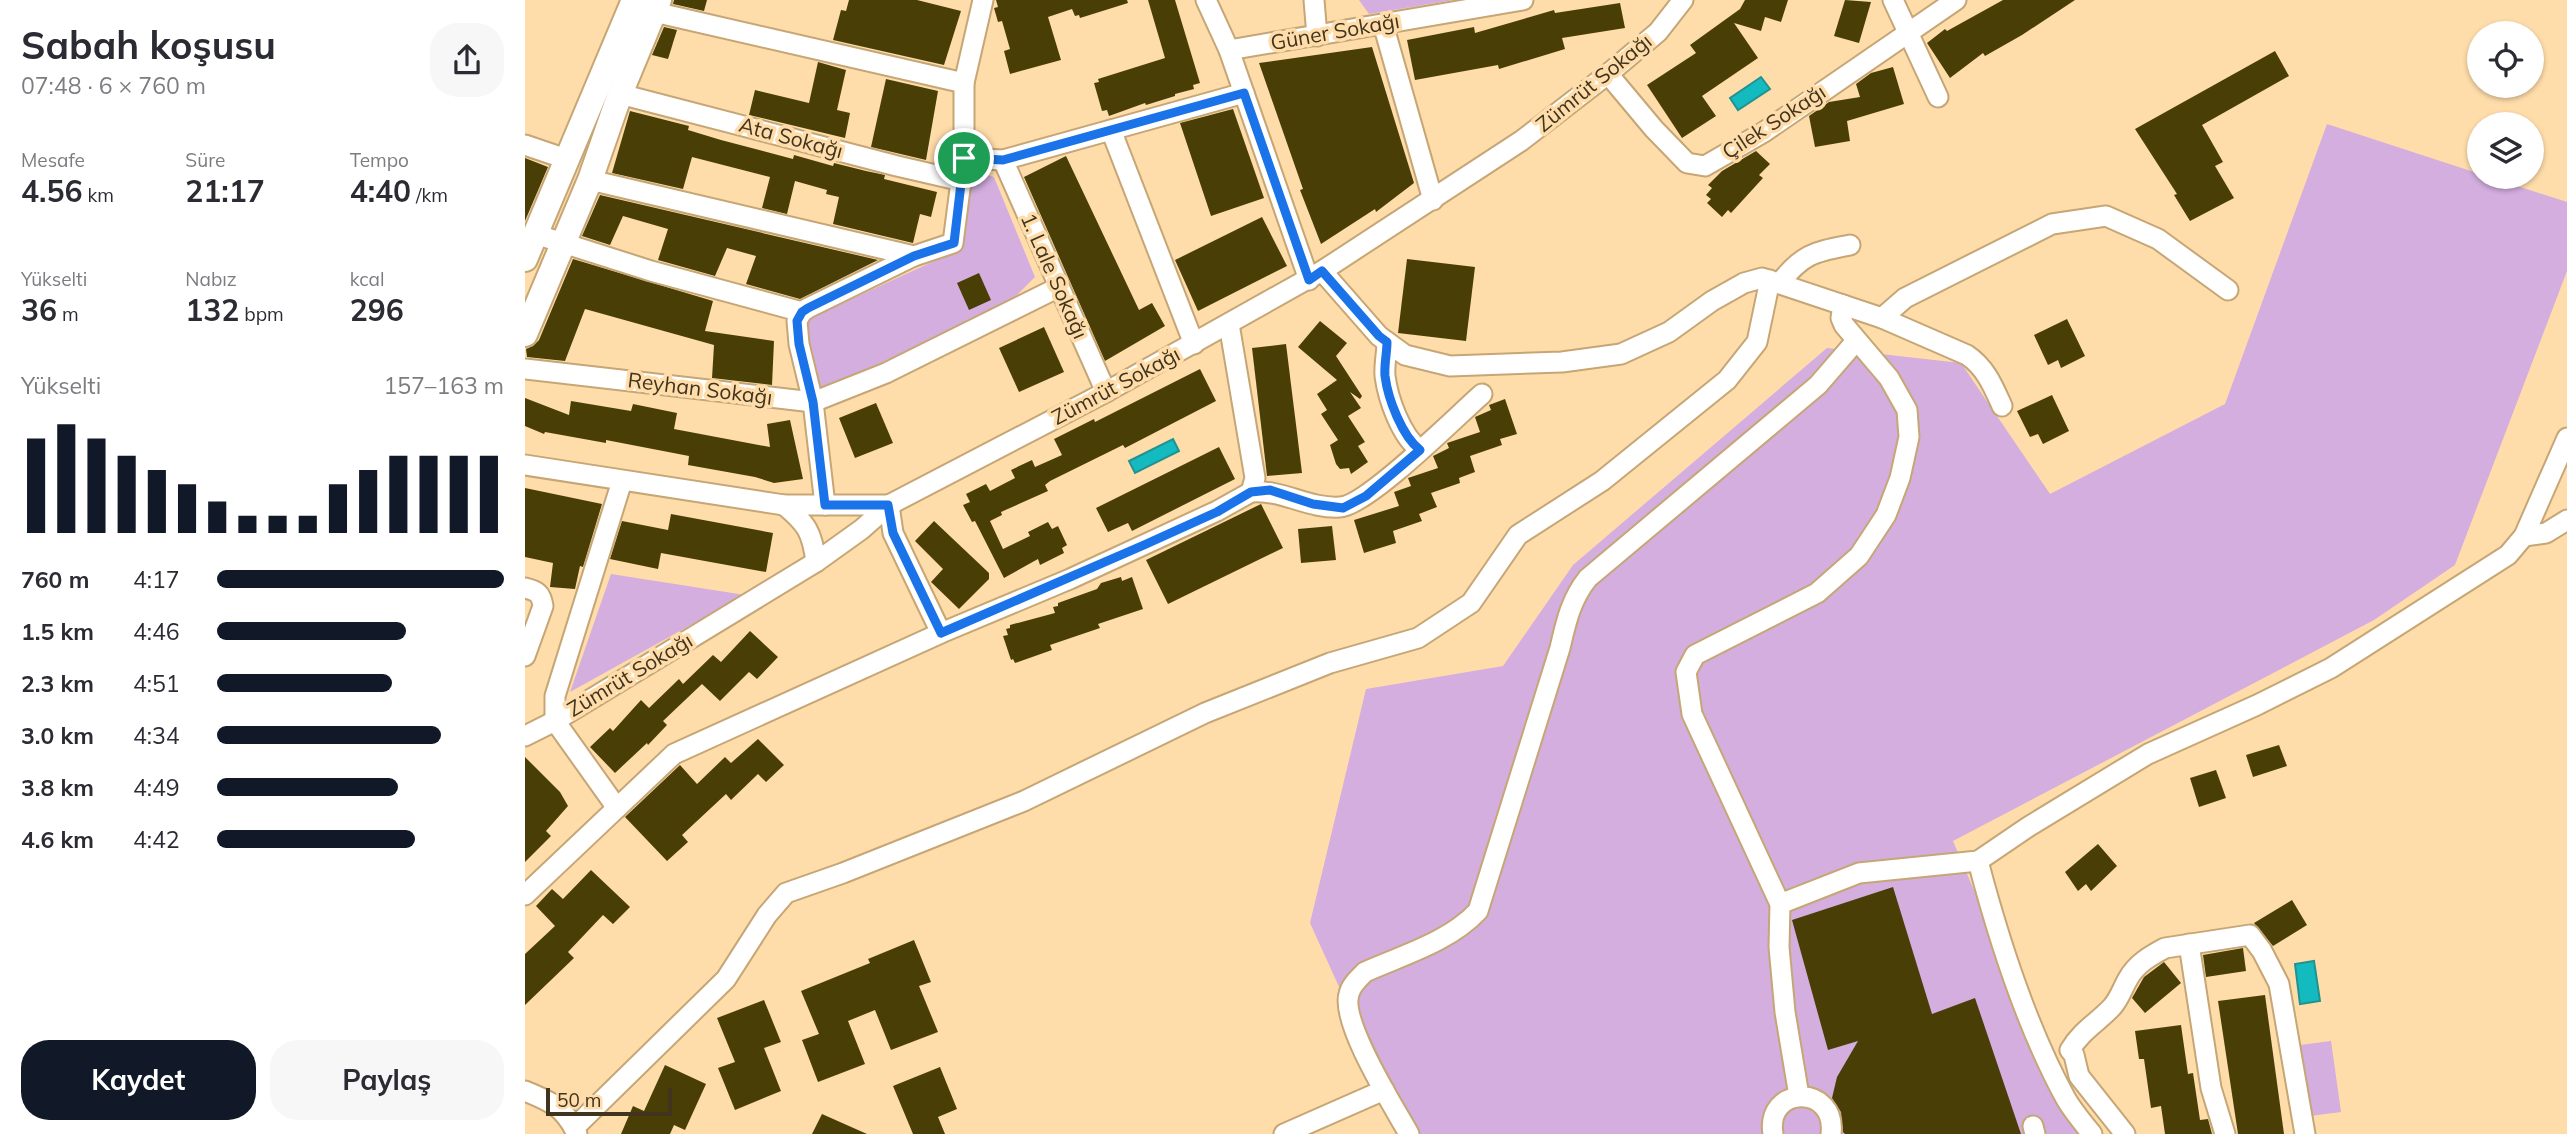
<!DOCTYPE html>
<html lang="tr">
<head>
<meta charset="utf-8">
<style>
	body { margin:0; font-family:Mulish,sans-serif; background:#f7f7f7; color:#2b2b33; height:100vh; display:flex; flex-direction:column; font-size:26px; white-space:nowrap }
	* { box-sizing:border-box; margin:0 }
	p { font-size:23px; color:#7c7c81 }
	.icon { flex:none; width:38px; height:38px; fill:none; stroke:currentColor; stroke-width:2; stroke-linecap:round; stroke-linejoin:round }
	.map { position:relative; flex:1; overflow:hidden }
	.panel { display:flex; flex-direction:column; background:#fff; width:525px }
	.panel>* { flex:none }
	.controls { position:absolute; left:1942px; top:21px; display:grid; gap:14px }
	.controls a { display:grid; place-items:center; width:77px; height:77px; border-radius:50%; background:#fff; box-shadow:0 2px 5px #0004; font-size:35px }
	.scale { position:absolute; left:21px; bottom:18px; width:126px; box-sizing:border-box; padding-left:7px; border:4px solid #41341f; border-top:0; font-size:19px; line-height:24px; white-space:nowrap; color:#41341f; -webkit-text-stroke:5px #fda; paint-order:stroke }
	.pin { position:absolute; display:grid; place-items:center; width:60px; height:60px; color:#fff; margin:-30px; border:4px solid #fff; border-radius:50%; box-shadow:0 2px 7px #0007 }
	.round { display:grid; place-items:center; flex:none; width:74px; height:74px; border-radius:28px; background:#f7f7f7 }
	.summary { display:flex; align-items:center; justify-content:space-between; height:119px; padding:0 21px }
	h1 { font-size:38px; font-weight:700; line-height:52px }
	.figures { display:grid; grid-template-columns:repeat(3,1fr); gap:10px; height:119px; padding:7px 21px }
	.figures div { display:grid; align-content:center }
	.figures b { font-size:30px; font-weight:700 }
	.figures small { font-size:19px; font-weight:400 }
	.figures p { font-size:19px }
	.chart { height:196px; padding:14px 21px }
	.chart p { display:flex; justify-content:space-between }
	.chart svg { width:100%; height:126px; margin-top:7px; stroke:#111827; stroke-width:6 }
	.button { display:flex; gap:14px; margin-top:auto; padding:14px 21px }
	.button a { flex:1; height:80px; border-radius:28px; background:#111827; color:#fff; font-size:28px; font-weight:700; line-height:80px; text-align:center }
	.button a+a { background:#f7f7f7; color:#2b2b33 }
	ul { padding:0 21px; list-style:none; font-size:23px }
	li { display:grid; grid-template-columns:112px 84px 1fr; align-items:center; height:52px }
	li i { height:18px; border-radius:9px; background:#111827 }
	main { display:flex; flex:1; min-height:0 }
	.map>svg:first-child { display:block }
	.green { fill:#d3aedf }
	.water { fill:#13bbc0; stroke:#219290; stroke-width:2 }
	.building { fill:#493f06 }
	.lines { fill:none; stroke-linecap:round; stroke-linejoin:round }
	.minor-casing { stroke:#c6a675; stroke-width:23 }
	.major-casing { stroke:#c6a675; stroke-width:28 }
	.minor { stroke:#fff; stroke-width:19 }
	.major { stroke:#fff; stroke-width:24 }
	.route-casing { stroke:#fff; stroke-width:14 }
	.route { stroke:#1a73e8; stroke-width:9 }
	.labels { text-anchor:middle; stroke-width:7; stroke-linejoin:round; paint-order:stroke }
	.street-label { font-size:21px; fill:#41341f; stroke:#fda }
</style>
</head>
<body>
<main>
<section class="panel">
<div class="summary"><div><h1>Sabah koşusu</h1><p>07:48 · 6 × 760 m</p></div><a class="round"><svg class="icon" aria-label="share" viewBox="0 0 24 24"><path d="M12 15V3M7 8l5-5 5 5M5 13v7h14v-7"/></svg></a></div>
<div class="figures">
<div><p>Mesafe</p><b>4.56<small> km</small></b></div>
<div><p>Süre</p><b>21:17</b></div>
<div><p>Tempo</p><b>4:40<small> /km</small></b></div>
</div>
<div class="figures">
<div><p>Yükselti</p><b>36<small> m</small></b></div>
<div><p>Nabız</p><b>132<small> bpm</small></b></div>
<div><p>kcal</p><b>296</b></div>
</div>
<div class="chart"><p><span>Yükselti</span>157–163 m</p>
<svg viewBox="0 0 160 44" preserveAspectRatio="none"><path d="M5 44V11M15 44V6M25 44V11M35 44V17M45 44V22M55 44V27M65 44V33M75 44V38M85 44V38M95 44V38M105 44V27M115 44V22M125 44V17M135 44V17M145 44V17M155 44V17"/></svg>
</div>
<ul>
<li><b>760 m</b>4:17<i style="width:100%"></i></li>
<li><b>1.5 km</b>4:46<i style="width:66%"></i></li>
<li><b>2.3 km</b>4:51<i style="width:61%"></i></li>
<li><b>3.0 km</b>4:34<i style="width:78%"></i></li>
<li><b>3.8 km</b>4:49<i style="width:63%"></i></li>
<li><b>4.6 km</b>4:42<i style="width:69%"></i></li>
</ul>
<div class="button"><a>Kaydet</a><a>Paylaş</a></div>
</section>
<div class="map">
<svg width="2042" height="1134" viewBox="0 0 2042 1134">
	<rect width="100%" height="100%" fill="#fda"/>
	<g class="green">
		<path d="M834,0H929L844,14Z"/>
		<path d="M1802,124L1955,174V177H1964L2042,202V271L1930,565L1849,620L1428,841L1553,1134H881L785,923L841,689L978,666L1048,565L1302,348L1436,363L1525,494L1700,404Z"/>
		<path d="M449,171L469,177L510,277L484,303L343,369L293,388L281,346L283,319L431,251Z"/>
		<path d="M86,574L220,595L45,692Z"/>
		<path d="M1806,1041L1816,1112L1785,1116L1775,1045Z"/>
	</g>
	<g class="water">
		<path d="M1236,77L1245,89L1213,110L1205,98Z"/>
		<path d="M648,439L654,451L610,473L604,461Z"/>
		<path d="M1789,961L1795,1001L1775,1004L1770,964Z"/>
	</g>
	<g class="building">
		<path d="M149,0H182L179,11L148,4Z"/>
		<path d="M324,0H392L436,11L419,65L308,40L316,10L321,11Z"/>
		<path d="M471,0H602L603,3L555,18L554,15L550,16L547,9L523,17L536,60L485,74L479,51L485,49L477,21L473,22L469,8L473,7Z"/>
		<path d="M623,0H650L675,83L668,85L669,89L650,94V96L621,105L620,103L584,116L582,110L577,111L569,83L574,82L573,79L640,58Z"/>
		<path d="M1220,0H1263L1256,22L1240,17L1236,31L1209,23L1233,58L1177,96L1191,116L1157,138L1122,85L1171,53L1165,45L1215,9Z"/>
		<path d="M1320,0L1346,2L1334,43L1309,36Z"/>
		<path d="M1478,0H1550L1497,35L1460,56L1458,53L1425,78L1402,43L1420,29L1422,31Z"/>
		<path d="M1095,3L1100,28L1037,38L1040,49L974,69L973,65L890,80L882,40L949,27L950,33L1029,10L1030,13Z"/>
		<path d="M139,27L152,30L143,59L127,55Z"/>
		<path d="M847,47L889,183L851,212L850,209L796,244L775,190L778,189L734,63Z"/>
		<path d="M1750,51L1764,76L1677,125L1698,162L1690,166L1709,198L1665,221L1649,195L1652,194L1610,129Z"/>
		<path d="M293,62L321,70L312,110L325,113L320,138L224,115L230,90L284,103Z"/>
		<path d="M1368,67L1379,104L1322,121L1325,141L1290,147L1284,116L1304,102L1335,97L1331,84L1346,73Z"/>
		<path d="M361,79L413,91L401,160L346,147Z"/>
		<path d="M708,109L739,198L686,216L655,123Z"/>
		<path d="M105,111L164,126L163,130L196,140L268,159L269,155L308,166L309,163L341,171L360,175L359,179L412,192L406,217L395,214L388,243L308,224L314,197L301,194L302,190L270,181L262,214L237,208L245,177L167,157L158,189L87,173Z"/>
		<path d="M1231,151L1245,164L1234,175L1238,178L1206,213L1203,210L1197,217L1182,203L1186,199L1181,195L1187,188L1183,185L1197,171Z"/>
		<path d="M541,156L614,310L627,303L640,326L580,361L499,177Z"/>
		<path d="M0,158L23,167L0,221Z"/>
		<path d="M75,195L353,260L275,299L221,284L231,256L202,248L190,276L133,260L143,229L98,216L85,245L57,236Z"/>
		<path d="M737,217L762,266L673,311L650,260Z"/>
		<path d="M48,259L188,301L180,331L249,341L247,385L187,378L189,345L60,309L40,361L2,357L1,349L8,346L14,340Z"/>
		<path d="M882,259L950,267L941,341L873,333Z"/>
		<path d="M454,273L466,300L444,310L432,283Z"/>
		<path d="M1542,319L1560,356L1536,368L1533,360L1523,365L1509,335Z"/>
		<path d="M795,321L822,343L811,356L837,396L835,399L825,392L836,408L823,416L840,442L833,446L843,462L826,474L824,468L815,469L811,464L805,445L813,440L796,414L802,410L792,394L812,380L773,347Z"/>
		<path d="M519,327L539,372L494,392L474,348Z"/>
		<path d="M761,344L777,473L742,476L727,348Z"/>
		<path d="M675,369L691,401L600,448L598,445L525,481L520,485L523,491L476,512L477,515L465,521L478,549L505,536L503,532L523,522L527,529L533,526L542,545L537,548L539,553L515,565L513,559L479,578L450,521L447,522L438,505L445,502L441,494L461,484L465,491L490,478L486,470L507,460L510,467L537,455L529,439L569,419L570,422Z"/>
		<path d="M1527,395L1544,431L1518,444L1513,434L1505,437L1492,411Z"/>
		<path d="M0,398L44,415L46,401L106,411L108,404L152,413L149,429L245,447L242,424L265,420L278,479L249,483L230,477L163,465L164,456L81,440V443L20,432L19,434L0,426Z"/>
		<path d="M980,399L992,434L975,439L977,445L945,456L950,472L934,478L935,483L906,493L912,507L894,514L897,521L868,531L871,543L839,553L829,520L874,506L869,492L886,486L883,478L913,468L908,456L924,448L922,443L955,432L950,417L966,410L964,405Z"/>
		<path d="M351,403L368,443L330,458L314,418Z"/>
		<path d="M694,447L710,479L607,531L603,523L583,532L571,508Z"/>
		<path d="M0,488L77,504L58,567L55,566L50,589L25,587L28,563L0,557Z"/>
		<path d="M736,504L758,548L643,604L621,560Z"/>
		<path d="M146,514L248,533L241,572L136,553L133,569L85,559L97,521L143,530Z"/>
		<path d="M409,521L464,573V579L434,609L406,582L418,569L390,541Z"/>
		<path d="M807,526L811,560L776,563L773,529Z"/>
		<path d="M596,577L597,581L607,577L618,609L573,624L575,628L525,645L527,650L490,663L488,659L486,660L478,636L483,635L481,629L485,628V625L530,613L528,607L533,606V603L572,589L576,583Z"/>
		<path d="M225,631L253,657L232,679L224,672L195,701L177,684L138,721L142,725L123,745L122,743L90,773L65,747L85,728L88,731L116,700L124,708L154,679L158,684L188,655L196,662Z"/>
		<path d="M233,739L259,765L241,782L233,774L206,800L201,794L157,835L163,842L142,861L100,817L155,765L172,784L200,757L206,763Z"/>
		<path d="M1754,745L1762,766L1728,777L1721,755Z"/>
		<path d="M0,757L35,792L43,806L21,831L26,836L0,862Z"/>
		<path d="M1691,770L1701,798L1674,807L1665,778Z"/>
		<path d="M1573,844L1592,866L1566,891L1561,884L1553,891L1540,872Z"/>
		<path d="M66,870L105,907L88,924L78,915L43,952L49,958L0,1005V954L30,926L11,906L27,889L38,899Z"/>
		<path d="M1368,887L1407,1014L1450,998L1496,1134H1320L1318,1132L1316,1112L1307,1098L1312,1077L1333,1041L1303,1050L1267,920Z"/>
		<path d="M1767,900L1782,925L1748,946L1729,923Z"/>
		<path d="M389,940L406,982L394,986L413,1032L366,1050L350,1010L323,1021L340,1064L293,1082L277,1040L294,1034L276,991L345,963L343,959Z"/>
		<path d="M1718,948L1721,971L1681,977L1678,955Z"/>
		<path d="M1639,962L1656,983L1620,1013L1607,998L1619,977Z"/>
		<path d="M1740,995L1759,1134H1713L1693,1001Z"/>
		<path d="M239,1000L256,1042L239,1048L256,1091L210,1110L193,1068L210,1062L192,1018Z"/>
		<path d="M1656,1025L1663,1074L1668,1073L1675,1120L1683,1119L1687,1134H1640L1636,1106L1626,1108L1619,1059H1614L1610,1031Z"/>
		<path d="M140,1065L181,1084L160,1130L149,1125L145,1134H96L108,1106L119,1111Z"/>
		<path d="M415,1067L432,1109L413,1117L420,1134H388L368,1086Z"/>
		<path d="M297,1114L342,1134H287Z"/>
	</g>
	<g class="lines">
		<g class="minor-casing">
			<g id="minor">
				<path d="M681,0L704,50L784,280"/>
				<path d="M789,0L792,36"/>
				<path d="M1368,0L1413,97"/>
				<path d="M129,12L439,83"/>
				<path d="M858,24L908,200"/>
				<path d="M704,50L998,0"/>
				<path d="M1083,74L1129,129L1162,163L1180,166L1239,132L1431,0"/>
				<path d="M95,94L372,166L437,181"/>
				<path d="M586,130L669,344"/>
				<path d="M0,145L41,159"/>
				<path d="M439,158L478,160L719,93"/>
				<path d="M478,160L581,392"/>
				<path d="M65,180L389,256L428,243L439,158V83L458,0"/>
				<path d="M10,234L126,271L277,312"/>
				<path d="M797,271L854,336L880,355L925,366L1037,362L1096,354L1144,332L1187,301L1219,283L1237,278L1357,318L1442,355C1461,368 1468,386 1477,406"/>
				<path d="M1255,283C1278,253 1290,252 1325,245"/>
				<path d="M1357,318L1380,298L1527,224L1581,216L1633,239L1703,290"/>
				<path d="M862,342C862,353 859,365 860,376C863,399 876,436 895,450"/>
				<path d="M0,369L288,402L361,373L534,287"/>
				<path d="M0,465L259,505H364"/>
				<path d="M726,492C757,489 783,509 815,507C842,506 933,415 957,394"/>
				<path d="M259,505C282,524 287,532 291,562"/>
				<path d="M300,505L288,402L274,344L272,321L277,312L283,308L389,256"/>
				<path d="M364,505L368,533L416,633"/>
				<path d="M1999,536L2021,533L2042,520"/>
				<path d="M0,588C12,591 16,593 18,606L0,656"/>
				<path d="M0,736L30,721L291,562L337,529L364,505L581,392L797,271L996,141L1083,74L1133,32L1158,0"/>
				<path d="M92,808L30,721V696L97,481"/>
				<path d="M1453,861C1474,941 1501,1026 1541,1099C1548,1111 1558,1123 1567,1134"/>
				<path d="M0,895L149,754L416,633L545,579L692,511L726,492L730,478L704,324"/>
				<path d="M1255,904L1334,873L1453,861L1503,827L1623,754L1732,705L1806,668L1983,555L1999,536L2042,438"/>
				<path d="M1664,944L1686,1088L1700,1134"/>
				<path d="M0,1091C27,1102 39,1107 52,1134"/>
				<path d="M1274,1096L1260,1012L1254,947L1255,904L1167,714L1161,672L1170,655L1292,593L1334,556L1361,515L1375,478L1384,437L1382,410L1364,378L1319,325L1316,318L1318,305"/>
				<path d="M1508,1126L1510,1134"/>
				<path d="M49,1128L201,979L242,915L261,893L318,873L499,801L680,713L805,663L893,638L946,603L993,535L1077,481L1202,380L1232,342L1245,280"/>
				<path d="M759,1134L859,1090"/>
				<path d="M884,1134C869,1107 815,1022 824,994C826,985 834,978 840,972C878,955 924,942 953,911L1035,648C1041,622 1046,599 1063,578L1293,385L1331,341"/>
				<path d="M1248,1134C1240,1085 1312,1084 1306,1134"/>
				<path d="M1600,1134L1554,1076L1549,1055L1545,1050C1556,1031 1573,1022 1587,1007C1595,998 1597,989 1603,979C1611,964 1625,956 1640,948L1725,935L1737,951L1754,984L1780,1134"/>
			</g>
		</g>
		<g class="major-casing">
			<g id="major">
				<path d="M0,259L109,0"/>
				<path d="M0,334L65,180L95,94L134,0"/>
			</g>
		</g>
		<use href="#minor" class="minor"/>
		<use href="#major" class="major"/>
	</g>
	<g class="lines">
		<g class="route-casing">
			<path id="route" d="M719,93L784,280L797,271L854,336L862,342C862,353 859,365 860,376C863,399 877,436 895,450L841,496L818,508L788,504L745,490L726,492L692,512L619,545L416,633L368,533L363,505H300L288,402L274,344L272,321L277,312L283,308L389,256L429,243L439,158L478,160Z"/>
		</g>
		<use href="#route" class="route"/>
	</g>
	<g class="labels">
		<g class="street-label">
			<text transform="translate(810 32) rotate(-10)" y="7">Güner Sokağı</text>
			<text transform="translate(1069 83) rotate(-39)" y="7">Zümrüt Sokağı</text>
			<text transform="translate(1249 122) rotate(-33)" y="7">Çilek Sokağı</text>
			<text transform="translate(266 138) rotate(15)" y="7">Ata Sokağı</text>
			<text transform="translate(529 276) rotate(66)" y="7">1. Lale Sokağı</text>
			<text transform="translate(591 386) rotate(-28)" y="7">Zümrüt Sokağı</text>
			<text transform="translate(175 389) rotate(7)" y="7">Reyhan Sokağı</text>
			<text transform="translate(105 675) rotate(-31)" y="7">Zümrüt Sokağı</text>
		</g>
	</g>
</svg>
<div class="controls">
<a><svg class="icon" aria-label="locate" viewBox="0 0 24 24"><circle cx="12" cy="12" r="6"/><path d="M12 2v4M12 18v4M2 12h4M18 12h4"/></svg></a>
<a><svg class="icon" aria-label="layers" viewBox="0 0 24 24"><path d="M12 4l9 5-9 5-9-5zM3 14l9 5 9-5"/></svg></a>
</div>
<div class="scale">50 m</div>
<div class="pin" style="left:439px;top:158px;background:#1e9e55"><svg class="icon" aria-label="arrive" viewBox="0 0 24 24"><path d="M6 21V4h12l-3 4 3 4H6"/></svg></div>
</div>
</main>
</body>
</html>
